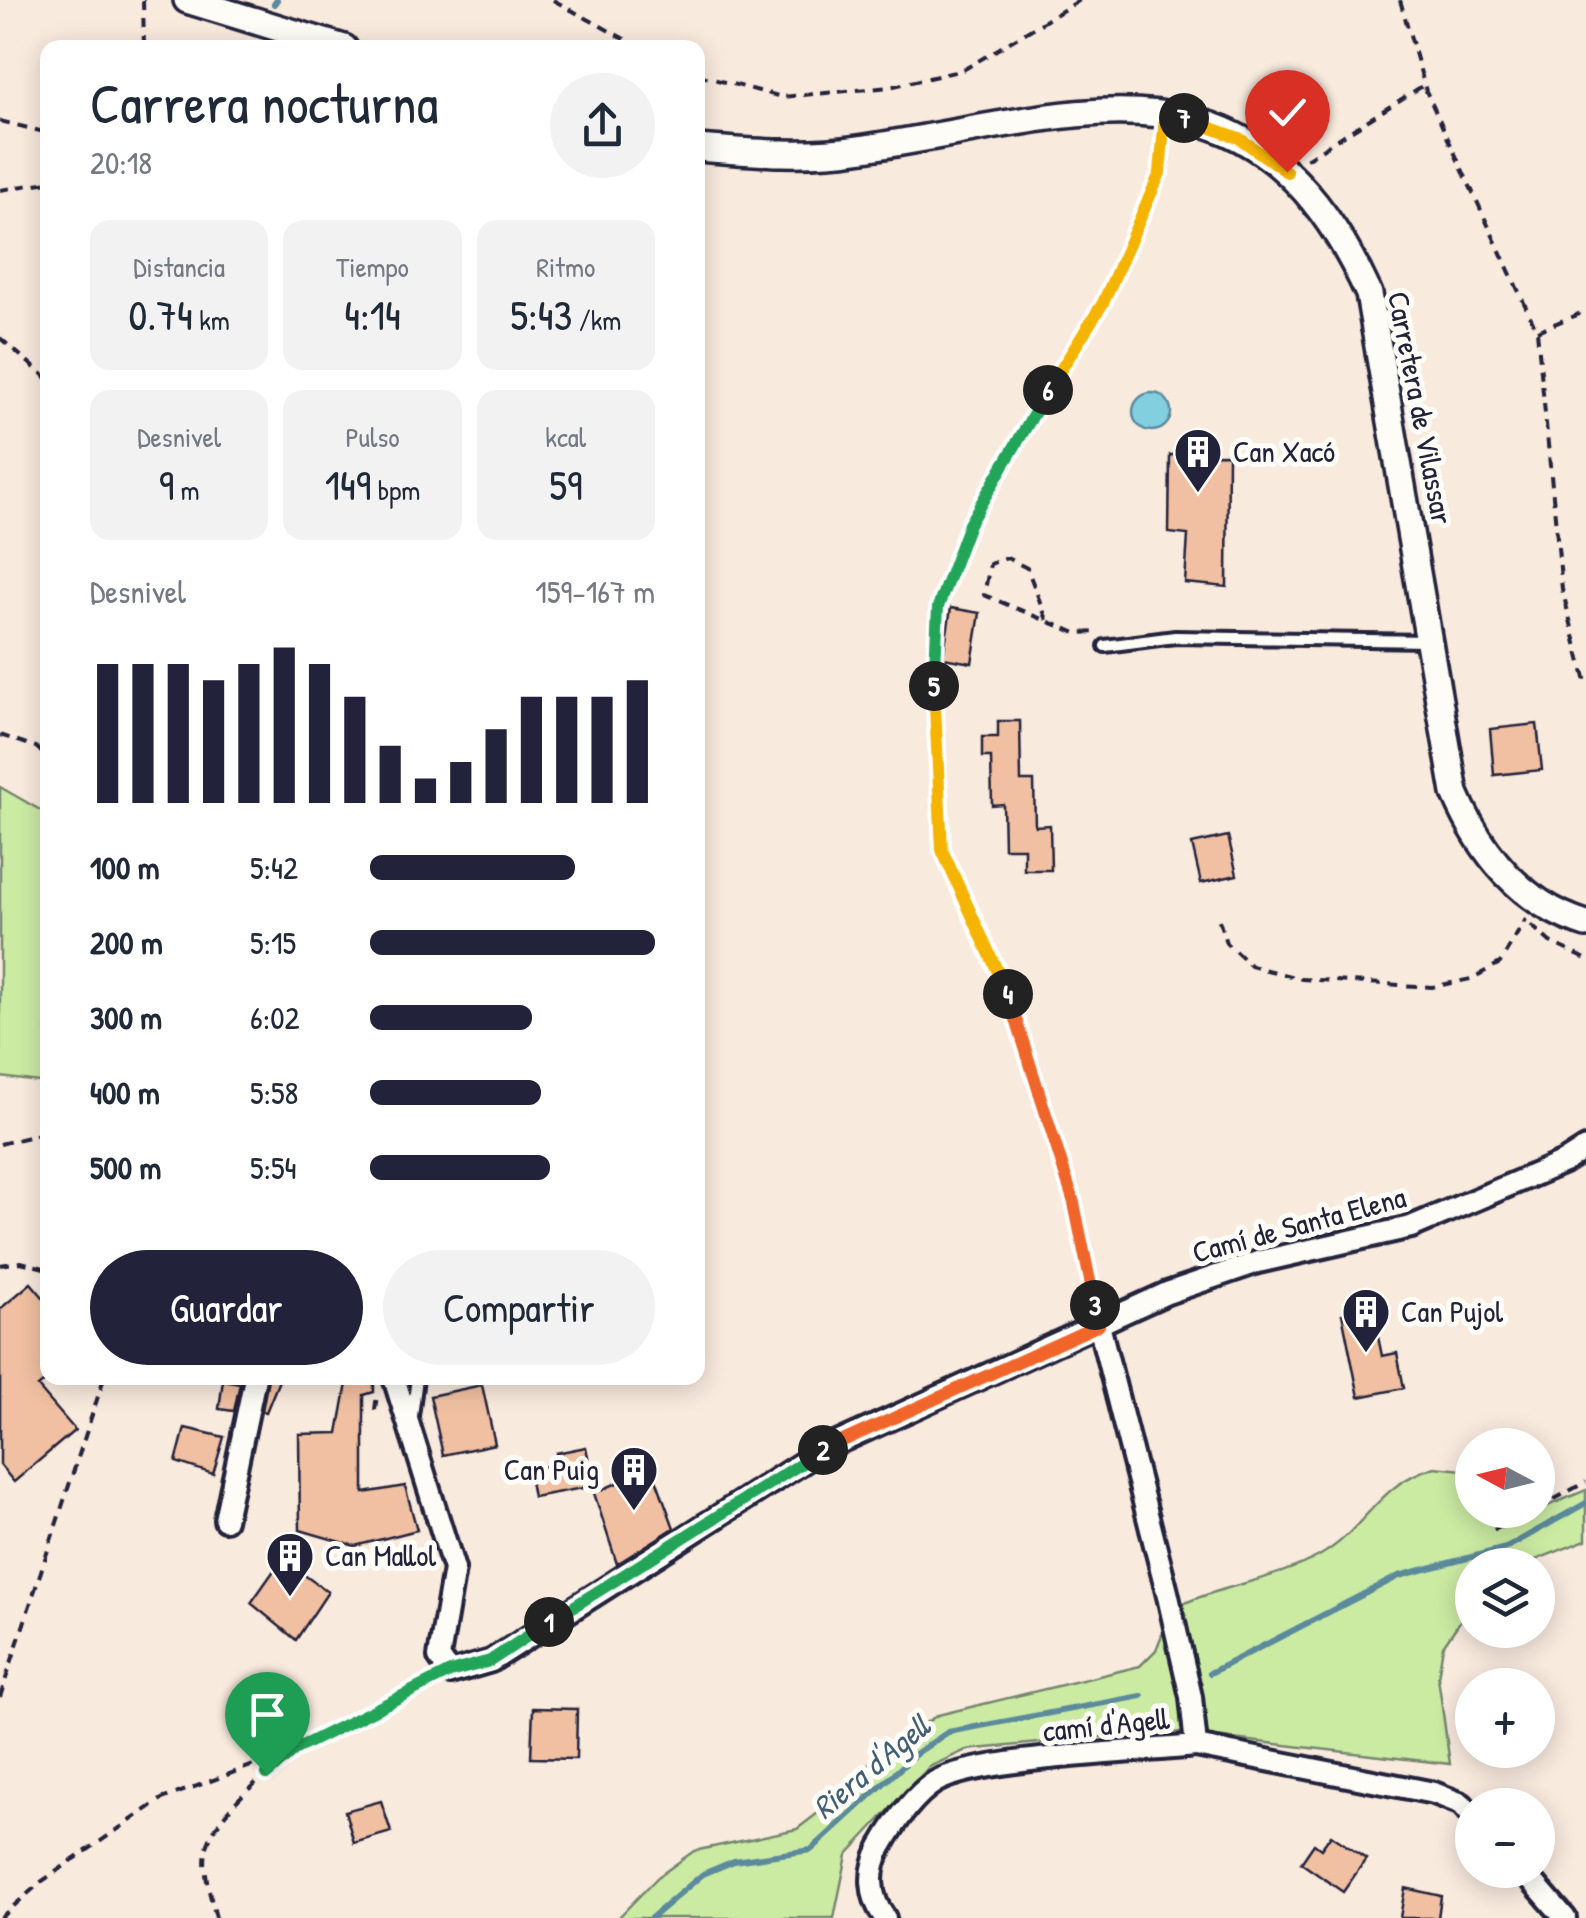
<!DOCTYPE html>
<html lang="es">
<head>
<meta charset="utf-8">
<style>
	body { margin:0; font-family:"Patrick Hand",sans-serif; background:#f2f2f3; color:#1f2937; height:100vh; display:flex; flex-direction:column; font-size:38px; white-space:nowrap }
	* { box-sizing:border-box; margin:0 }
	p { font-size:32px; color:#747a83 }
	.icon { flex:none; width:55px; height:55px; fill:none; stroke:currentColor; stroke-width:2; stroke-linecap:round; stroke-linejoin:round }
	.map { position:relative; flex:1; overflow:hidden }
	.panel { position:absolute; left:40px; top:40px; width:665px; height:1345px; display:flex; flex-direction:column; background:#fff; border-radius:20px; box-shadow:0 5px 25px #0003 }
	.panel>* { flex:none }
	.needle { width:65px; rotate:277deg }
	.tools { position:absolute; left:1455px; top:1428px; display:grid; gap:20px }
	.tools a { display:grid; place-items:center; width:100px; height:100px; border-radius:50%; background:#fff; box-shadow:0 5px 25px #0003; font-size:50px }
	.pin { position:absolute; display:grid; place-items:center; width:85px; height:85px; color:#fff; margin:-102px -42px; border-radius:50% 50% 50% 0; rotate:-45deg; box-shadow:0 0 10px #0007 }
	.pin .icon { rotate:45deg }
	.km { position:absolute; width:50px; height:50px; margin:-25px; border-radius:50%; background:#222; color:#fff; font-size:28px; line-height:50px; text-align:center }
	.round { display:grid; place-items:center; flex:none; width:105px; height:105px; border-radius:52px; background:#f2f2f3 }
	.summary { display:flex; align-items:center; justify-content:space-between; height:170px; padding:0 50px }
	h1 { font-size:55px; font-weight:600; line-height:75px }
	.figures { display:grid; grid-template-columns:repeat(3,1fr); gap:15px; height:170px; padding:10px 50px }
	.figures div { display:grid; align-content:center; border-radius:20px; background:#f2f2f3; text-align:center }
	.figures b { font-size:42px; font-weight:600 }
	.figures small { font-size:28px; font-weight:400 }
	.figures p { font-size:28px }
	.chart { height:280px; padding:20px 50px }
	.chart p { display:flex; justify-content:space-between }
	.chart svg { width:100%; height:180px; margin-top:10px; stroke:#22223b; stroke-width:6 }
	.cta { display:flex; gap:20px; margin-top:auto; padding:20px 50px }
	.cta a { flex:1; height:115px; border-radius:60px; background:#22223b; color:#fff; font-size:40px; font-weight:600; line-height:115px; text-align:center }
	.cta a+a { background:#f2f2f3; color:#1f2937 }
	ul { padding:0 50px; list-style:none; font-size:32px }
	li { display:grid; grid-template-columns:160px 120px 1fr; align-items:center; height:75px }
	li i { height:25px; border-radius:12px; background:#22223b }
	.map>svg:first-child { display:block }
	.green { fill:#cbeba3; stroke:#76866f; stroke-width:2.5 }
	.water { fill:#81cfdf; stroke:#5b8a9d; stroke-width:2.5 }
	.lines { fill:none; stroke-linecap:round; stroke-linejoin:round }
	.stream { stroke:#5b8a9d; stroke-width:6 }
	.building { fill:#f1c0a2; stroke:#22223b; stroke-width:2.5 }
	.service-casing { stroke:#22223b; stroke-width:18 }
	.minor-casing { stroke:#22223b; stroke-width:28 }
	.tertiary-casing { stroke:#22223b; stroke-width:32 }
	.path { stroke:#22223b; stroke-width:4; stroke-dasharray:10 8; stroke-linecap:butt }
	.service { stroke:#fdfcf7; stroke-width:10 }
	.minor { stroke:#fdfcf7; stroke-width:20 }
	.tertiary { stroke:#fdfcf7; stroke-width:25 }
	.split-1-casing { stroke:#fff; stroke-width:20 }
	.split-2-casing { stroke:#fff; stroke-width:20 }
	.split-3-casing { stroke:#fff; stroke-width:20 }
	.split-4-casing { stroke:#fff; stroke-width:20 }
	.split-5-casing { stroke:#fff; stroke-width:20 }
	.split-6-casing { stroke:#fff; stroke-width:20 }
	.split-7-casing { stroke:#fff; stroke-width:20 }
	.split-8-casing { stroke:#fff; stroke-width:20 }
	.split-1 { stroke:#22a559; stroke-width:12 }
	.split-2 { stroke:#22a559; stroke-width:12 }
	.split-3 { stroke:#f0652b; stroke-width:12 }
	.split-4 { stroke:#f0652b; stroke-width:12 }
	.split-5 { stroke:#f5b400; stroke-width:12 }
	.split-6 { stroke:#22a559; stroke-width:12 }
	.split-7 { stroke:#f5b400; stroke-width:12 }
	.split-8 { stroke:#f5b400; stroke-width:12 }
	.labels { text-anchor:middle; stroke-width:10; stroke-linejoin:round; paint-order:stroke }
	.street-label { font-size:30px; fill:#22223b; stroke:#fdfcf7 }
	.poi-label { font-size:30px; fill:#22223b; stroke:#fdfcf7; text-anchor:start }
	.water-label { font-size:32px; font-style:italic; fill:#435f74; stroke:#fdfcf7 }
</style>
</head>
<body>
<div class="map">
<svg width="1586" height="1918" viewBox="0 0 1586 1918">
	<rect width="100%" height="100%" fill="#f9eade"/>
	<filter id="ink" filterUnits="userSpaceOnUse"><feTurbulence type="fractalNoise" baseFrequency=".01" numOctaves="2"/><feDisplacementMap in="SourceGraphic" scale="20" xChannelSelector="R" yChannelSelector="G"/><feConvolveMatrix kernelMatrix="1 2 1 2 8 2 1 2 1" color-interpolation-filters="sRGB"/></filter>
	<g filter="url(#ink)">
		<g class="green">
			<path d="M0,787L47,814V1083L0,1077Z"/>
			<path d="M1435,1467L1472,1471V1510H1538L1586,1490V1540L1523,1565H1472V1604L1443,1646L1438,1677L1450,1764L1163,1731L966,1750L929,1767L847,1855L834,1918H618L658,1877L694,1851L797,1829L843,1794L877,1754L938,1715L1140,1666L1156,1650L1172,1609C1219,1585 1273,1581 1319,1556C1366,1530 1377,1483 1435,1467Z"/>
		</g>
		<circle class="water" cx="1152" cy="412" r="19"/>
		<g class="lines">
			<g class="stream">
				<path d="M274,4L277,0"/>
				<path d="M1210,1673L1399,1576L1506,1548L1586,1503"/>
				<path d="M651,1918L703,1874L734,1861L811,1850L917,1753L948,1732L1142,1696"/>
			</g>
		</g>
		<g class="building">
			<path d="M1228,454L1227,587L1185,583L1188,535L1169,533L1170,455Z"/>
			<path d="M951,608L980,613L972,663L943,658Z"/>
			<path d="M998,721H1020L1021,781H1034L1035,826L1050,825L1051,870H1024V848H1004L1003,804L992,805L991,757H982V737H998Z"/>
			<path d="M1537,724L1542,770L1494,775L1490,729Z"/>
			<path d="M1228,836L1237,875L1201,883L1192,844Z"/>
			<path d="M31,1283L48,1303V1379L38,1387L75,1430L14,1482L0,1465V1309Z"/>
			<path d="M1372,1308L1382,1356L1397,1353L1404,1388L1359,1397L1342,1314Z"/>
			<path d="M268,1378H280L266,1412L262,1411Z"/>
			<path d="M348,1378H374V1392L364,1395V1493L405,1486L417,1530L355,1546L300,1530L299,1434L338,1433Z"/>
			<path d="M223,1380L240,1383L234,1411L219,1409Z"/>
			<path d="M482,1385L495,1444L443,1455L430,1396Z"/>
			<path d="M185,1428L224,1437L213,1474L176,1462Z"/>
			<path d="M586,1447L594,1486L533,1497L528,1470L558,1464L556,1453Z"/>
			<path d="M652,1468L674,1528L617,1564L594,1493Z"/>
			<path d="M282,1559L328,1592L296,1640L251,1603Z"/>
			<path d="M533,1708L577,1709L576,1759L531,1758Z"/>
			<path d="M381,1801L391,1832L354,1843L345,1811Z"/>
			<path d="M1331,1835L1366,1859L1343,1892L1301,1863L1314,1844L1321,1849Z"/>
			<path d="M1405,1888L1441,1896L1438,1918H1400Z"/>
		</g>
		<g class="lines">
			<g class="service-casing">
				<g id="service">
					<path d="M1105,646L1175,637L1427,641"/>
					<path d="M412,1416L417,1378"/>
				</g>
			</g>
			<g class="minor-casing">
				<g id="minor">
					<path d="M394,1378L454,1569L439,1657L450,1673L491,1661L824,1449L1167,1293L1258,1262L1411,1227L1564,1162L1586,1148"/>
					<path d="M225,1520L255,1378"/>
					<path d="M1196,1746L1434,1793L1462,1804L1472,1816"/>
					<path d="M1523,1870L1565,1918"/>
					<path d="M885,1918C869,1897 868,1870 881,1847C894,1824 913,1796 935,1782C978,1757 1139,1752 1196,1746L1191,1697L1167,1592L1099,1325"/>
				</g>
			</g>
			<g class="tertiary-casing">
				<g id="tertiary">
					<path d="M187,0L344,48"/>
					<path d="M698,148C750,152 805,157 858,149C1078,117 1252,37 1369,294L1455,793C1480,852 1521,904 1586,924"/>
				</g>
			</g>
			<g class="path">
				<path d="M143,0L144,48"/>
				<path d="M553,0L641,48"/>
				<path d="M1400,0L1426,91L1537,331L1562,589L1586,682"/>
				<path d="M698,75L782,97L890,87L963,70L1080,0"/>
				<path d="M0,121L48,133"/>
				<path d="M1306,159L1424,85"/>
				<path d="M0,190L48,182"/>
				<path d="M1537,331L1586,311"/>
				<path d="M0,338L48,379"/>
				<path d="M1047,620L1027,568L1007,558L990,564L984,595L1076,633L1099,632"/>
				<path d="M0,735L36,747L48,758"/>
				<path d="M1219,920L1226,943L1251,966L1302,979L1432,987L1471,979L1500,963L1526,919"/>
				<path d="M1531,925L1550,942L1586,959"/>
				<path d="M0,1144L48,1132"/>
				<path d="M0,1265L21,1262L48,1269"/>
				<path d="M1095,1306L1074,1203L1015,1009L942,850L933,709L939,607L969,524L1103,303L1160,173L1163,138"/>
				<path d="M375,1410L377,1395"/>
				<path d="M1538,1508L1586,1482"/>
				<path d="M1494,1530L1533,1510"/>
				<path d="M0,1697L104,1378"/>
				<path d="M0,1918L41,1882L162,1799L321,1740L431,1682"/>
				<path d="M216,1918C211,1897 201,1869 207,1847C219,1808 263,1778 292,1752"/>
			</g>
			<use href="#service" class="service"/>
			<use href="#minor" class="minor"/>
			<use href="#tertiary" class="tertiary"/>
		</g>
	</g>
	<g class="lines" filter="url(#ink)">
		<g class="split-1-casing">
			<path id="split-1" d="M267,1774L294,1750L450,1672L490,1661L549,1622"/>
		</g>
		<g class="split-2-casing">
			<path id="split-2" d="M549,1622L823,1450"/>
		</g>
		<g class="split-3-casing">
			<path id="split-3" d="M823,1450L1099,1325L1095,1305"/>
		</g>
		<g class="split-4-casing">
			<path id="split-4" d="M1008,994L1074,1203L1095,1305"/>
		</g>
		<g class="split-5-casing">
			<path id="split-5" d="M934,686L942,850L1008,994"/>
		</g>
		<g class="split-6-casing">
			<path id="split-6" d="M934,686L938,607L969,524L1048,390"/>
		</g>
		<g class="split-7-casing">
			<path id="split-7" d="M1048,390L1103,303L1160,173L1165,115L1184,118"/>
		</g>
		<g class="split-8-casing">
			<path id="split-8" d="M1184,118L1239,138L1287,172"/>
		</g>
		<use href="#split-1" class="split-1"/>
		<use href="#split-2" class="split-2"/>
		<use href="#split-3" class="split-3"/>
		<use href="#split-4" class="split-4"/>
		<use href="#split-5" class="split-5"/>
		<use href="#split-6" class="split-6"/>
		<use href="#split-7" class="split-7"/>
		<use href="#split-8" class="split-8"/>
	</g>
	<defs>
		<g id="building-pin" transform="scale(2.5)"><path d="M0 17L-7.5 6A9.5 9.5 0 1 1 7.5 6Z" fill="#22223b" stroke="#fdfcf7"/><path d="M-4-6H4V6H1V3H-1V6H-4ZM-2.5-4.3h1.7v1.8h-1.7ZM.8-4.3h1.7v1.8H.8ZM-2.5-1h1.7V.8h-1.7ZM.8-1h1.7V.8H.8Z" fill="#fff"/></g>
	</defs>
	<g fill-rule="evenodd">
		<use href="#building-pin" x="1198" y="452"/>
		<use href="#building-pin" x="1366" y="1312"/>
		<use href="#building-pin" x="634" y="1470"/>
		<use href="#building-pin" x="290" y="1556"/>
	</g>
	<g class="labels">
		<g class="street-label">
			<text transform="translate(1420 408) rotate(79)" y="10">Carretera de Vilassar</text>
			<text transform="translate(1299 1225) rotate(-15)" y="10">Camí de Santa Elena</text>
			<text transform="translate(1106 1725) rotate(-6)" y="10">camí d'Agell</text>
		</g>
		<g class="poi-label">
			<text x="1233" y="462">Can Xacó</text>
			<text x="1401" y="1322">Can Pujol</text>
			<text x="599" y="1480" text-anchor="end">Can Puig</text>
			<text x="325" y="1566">Can Mallol</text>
		</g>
		<g class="water-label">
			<text transform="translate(871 1767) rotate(-40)" y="11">Riera d'Agell</text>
		</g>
	</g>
</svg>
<div class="tools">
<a><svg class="needle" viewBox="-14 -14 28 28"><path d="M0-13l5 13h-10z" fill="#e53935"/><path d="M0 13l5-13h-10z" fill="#747a83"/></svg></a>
<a><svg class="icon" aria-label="layers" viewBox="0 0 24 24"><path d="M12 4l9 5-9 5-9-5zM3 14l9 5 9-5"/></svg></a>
<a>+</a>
<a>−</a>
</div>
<div class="pin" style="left:267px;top:1774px;background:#1e9e55"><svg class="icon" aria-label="arrive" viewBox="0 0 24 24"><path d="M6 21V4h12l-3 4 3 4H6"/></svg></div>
<div class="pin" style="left:1287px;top:172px;background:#d93025"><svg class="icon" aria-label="check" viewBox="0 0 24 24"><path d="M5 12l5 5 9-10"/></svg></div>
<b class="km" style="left:549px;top:1622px">1</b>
<b class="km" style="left:823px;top:1450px">2</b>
<b class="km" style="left:1095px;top:1305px">3</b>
<b class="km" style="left:1008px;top:994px">4</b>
<b class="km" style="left:934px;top:686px">5</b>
<b class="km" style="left:1048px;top:390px">6</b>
<b class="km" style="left:1184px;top:118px">7</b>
<section class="panel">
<div class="summary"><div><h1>Carrera nocturna</h1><p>20:18</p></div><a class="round"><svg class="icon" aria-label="share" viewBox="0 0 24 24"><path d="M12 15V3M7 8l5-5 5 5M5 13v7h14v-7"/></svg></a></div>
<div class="figures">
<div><p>Distancia</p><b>0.74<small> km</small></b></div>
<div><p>Tiempo</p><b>4:14</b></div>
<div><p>Ritmo</p><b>5:43<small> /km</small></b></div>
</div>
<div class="figures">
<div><p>Desnivel</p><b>9<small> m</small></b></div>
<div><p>Pulso</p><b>149<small> bpm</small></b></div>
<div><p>kcal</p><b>59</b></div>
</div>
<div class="chart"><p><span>Desnivel</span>159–167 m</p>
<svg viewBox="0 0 160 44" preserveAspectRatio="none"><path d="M5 44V10M15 44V10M25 44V10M35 44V14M45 44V10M55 44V6M65 44V10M75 44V18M85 44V30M95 44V38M105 44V34M115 44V26M125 44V18M135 44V18M145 44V18M155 44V14"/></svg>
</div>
<ul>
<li><b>100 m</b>5:42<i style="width:72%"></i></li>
<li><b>200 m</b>5:15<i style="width:100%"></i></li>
<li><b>300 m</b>6:02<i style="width:57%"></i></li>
<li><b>400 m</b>5:58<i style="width:60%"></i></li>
<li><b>500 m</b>5:54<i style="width:63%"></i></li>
</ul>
<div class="cta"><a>Guardar</a><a>Compartir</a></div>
</section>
</div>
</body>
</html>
